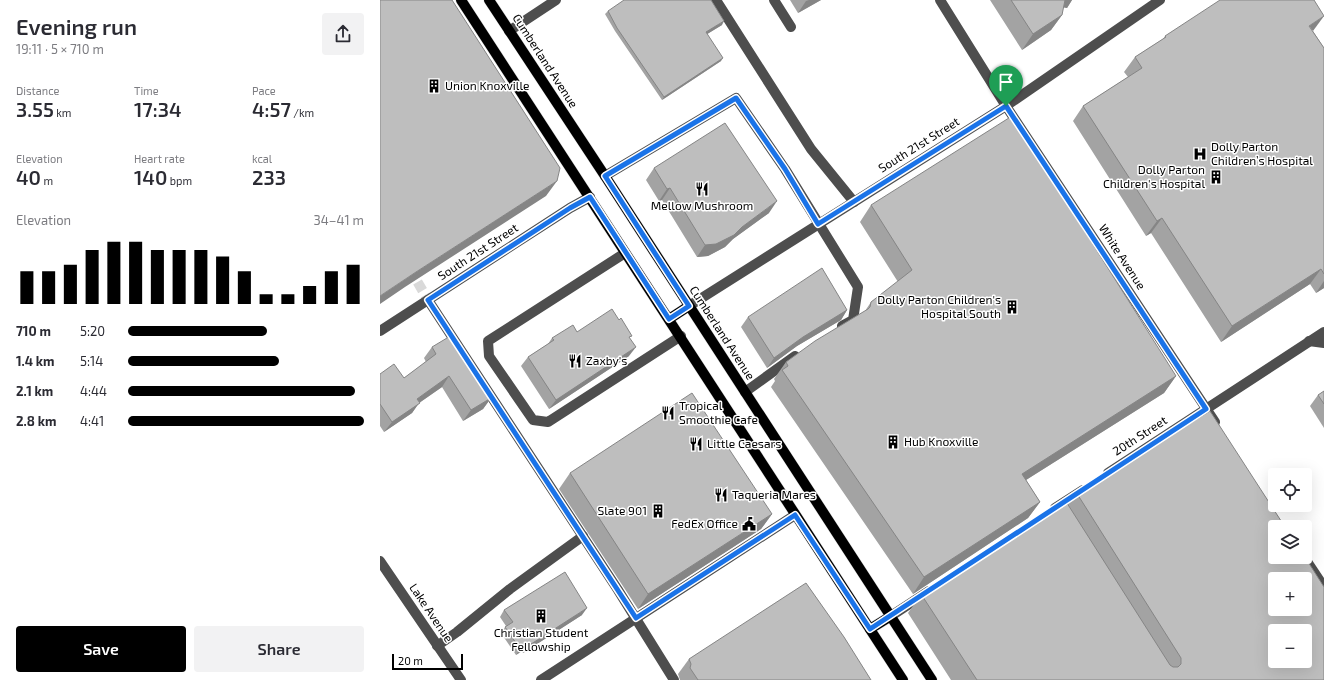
<!DOCTYPE html>
<html lang="en">
<head>
<meta charset="utf-8">
<style>
	body { margin:0; font-family:"Exo 2",sans-serif; background:#f2f2f3; color:#2b2b33; height:100vh; display:flex; flex-direction:column; font-size:15px; white-space:nowrap }
	* { box-sizing:border-box; margin:0 }
	p { font-size:13px; color:#7c7c81 }
	.icon { flex:none; width:22px; height:22px; fill:none; stroke:currentColor; stroke-width:2; stroke-linecap:round; stroke-linejoin:round }
	.map { position:relative; flex:1; overflow:hidden }
	.side { display:flex; flex-direction:column; background:#fff; width:380px }
	.side>* { flex:none }
	.buttons { position:absolute; left:888px; top:468px; display:grid; gap:8px }
	.buttons a { display:grid; place-items:center; width:44px; height:44px; border-radius:4px; background:#fff; box-shadow:0 4px 16px #0002; font-size:20px }
	.scale { position:absolute; left:12px; bottom:10px; width:71px; box-sizing:border-box; padding-left:4px; border:2px solid #000; border-top:0; font-size:11px; line-height:14px; white-space:nowrap; color:#000; -webkit-text-stroke:3px #fff; paint-order:stroke }
	.pin { position:absolute; display:grid; place-items:center; width:34px; height:34px; color:#fff; margin:-41px -17px; border-radius:50% 50% 50% 0; rotate:-45deg; box-shadow:0 0 4px #0007 }
	.pin .icon { rotate:45deg }
	.round { display:grid; place-items:center; flex:none; width:42px; height:42px; border-radius:4px; background:#f2f2f3 }
	.summary { display:flex; align-items:center; justify-content:space-between; height:68px; padding:0 16px }
	h1 { font-size:22px; font-weight:600; line-height:30px }
	.figures { display:grid; grid-template-columns:repeat(3,1fr); gap:6px; height:68px; padding:4px 16px }
	.figures div { display:grid; align-content:center }
	.figures b { font-size:20px; font-weight:600 }
	.figures small { font-size:11px; font-weight:400 }
	.figures p { font-size:11px }
	.chart { height:112px; padding:8px 16px }
	.chart p { display:flex; justify-content:space-between }
	.chart svg { width:100%; height:72px; margin-top:4px; stroke:#000; stroke-width:6 }
	.button { display:flex; gap:8px; margin-top:auto; padding:8px 16px }
	.button a { flex:1; height:46px; border-radius:4px; background:#000; color:#fff; font-size:16px; font-weight:600; line-height:46px; text-align:center }
	.button a+a { background:#f2f2f3; color:#2b2b33 }
	ul { padding:0 16px; list-style:none; font-size:13px }
	li { display:grid; grid-template-columns:64px 48px 1fr; align-items:center; height:30px }
	li i { height:10px; border-radius:5px; background:#000 }
	main { display:flex; flex:1; min-height:0 }
	.map>svg:first-child { display:block }
	.lines { fill:none; stroke-linecap:round; stroke-linejoin:round }
	.minor-tunnel { stroke:#d9d9d9; stroke-width:10; stroke-dasharray:10 5; stroke-linecap:butt }
	.major-casing { stroke:#dbdbdb; stroke-width:11 }
	.minor { stroke:#4e4e4e; stroke-width:10 }
	.major { stroke:#000; stroke-width:10 }
	.wall { fill:#a3a3a3 }
	.shaded-wall { fill:#858585 }
	.building { fill:#bebebe; stroke:#858585; fill-rule:evenodd }
	.route-casing { stroke:#fff; stroke-width:8 }
	.route { stroke:#1a73e8; stroke-width:5 }
	.labels { text-anchor:middle; stroke-width:3; stroke-linejoin:round; paint-order:stroke }
	.street-label { font-size:12px; fill:#000; stroke:#fff }
	.poi-label { font-size:12px; fill:#000; stroke:#fff; text-anchor:start }
</style>
</head>
<body>
<main>
<section class="side">
<div class="summary"><div><h1>Evening run</h1><p>19:11 · 5 × 710 m</p></div><a class="round"><svg class="icon" aria-label="share" viewBox="0 0 24 24"><path d="M12 15V3M7 8l5-5 5 5M5 13v7h14v-7"/></svg></a></div>
<div class="figures">
<div><p>Distance</p><b>3.55<small> km</small></b></div>
<div><p>Time</p><b>17:34</b></div>
<div><p>Pace</p><b>4:57<small> /km</small></b></div>
</div>
<div class="figures">
<div><p>Elevation</p><b>40<small> m</small></b></div>
<div><p>Heart rate</p><b>140<small> bpm</small></b></div>
<div><p>kcal</p><b>233</b></div>
</div>
<div class="chart"><p><span>Elevation</span>34–41 m</p>
<svg viewBox="0 0 160 44" preserveAspectRatio="none"><path d="M5 44V24M15 44V24M25 44V20M35 44V11M45 44V6M55 44V6M65 44V11M75 44V11M85 44V11M95 44V15M105 44V24M115 44V38M125 44V38M135 44V33M145 44V24M155 44V20"/></svg>
</div>
<ul>
<li><b>710 m</b>5:20<i style="width:59%"></i></li>
<li><b>1.4 km</b>5:14<i style="width:64%"></i></li>
<li><b>2.1 km</b>4:44<i style="width:96%"></i></li>
<li><b>2.8 km</b>4:41<i style="width:100%"></i></li>
</ul>
<div class="button"><a>Save</a><a>Share</a></div>
</section>
<div class="map">
<svg width="944" height="680" viewBox="0 0 944 680">
	<rect width="100%" height="100%" fill="#fff"/>
	<g class="lines">
		<path class="minor-tunnel" d="M30,269L48,300"/>
		<g class="major-casing">
			<g id="major">
				<path d="M81,0C228,227 376,453 523,680"/>
				<path d="M109,0L225,176L552,680"/>
				<path d="M289,319L309,306"/>
				<path d="M490,629L511,616"/>
			</g>
		</g>
		<g class="minor">
			<path d="M336,0L431,149L474,202"/>
			<path d="M394,0L411,27"/>
			<path d="M560,0L626,106L835,422"/>
			<path d="M129,31L176,0"/>
			<path d="M225,176L356,98L405,169L478,287L473,320L462,326"/>
			<path d="M245,253L108,341L109,356L153,420L168,422L301,336"/>
			<path d="M48,300L238,590L294,680"/>
			<path d="M309,306L626,106L780,0"/>
			<path d="M0,331L190,208L210,197"/>
			<path d="M929,341L944,343"/>
			<path d="M365,392L415,356"/>
			<path d="M728,473L944,332"/>
			<path d="M675,508L703,490"/>
			<path d="M924,557L944,587"/>
			<path d="M0,561L81,680"/>
			<path d="M511,616L549,591"/>
			<path d="M57,646L77,632L130,589L203,536"/>
			<path d="M161,680L415,515"/>
		</g>
		<use href="#major" class="major"/>
	</g>
	<g class="wall">
		<path d="M410,0H441L418,13Z"/>
		<path d="M610,0H692L687,8L683,7L682,15L671,30L642,50Z"/>
		<path d="M228,11L342,25L327,34L341,61L282,100L235,31L225,14Z"/>
		<path d="M933,31L944,48V288L936,293L930,284L841,342L771,233L766,236L693,121L703,106L748,77L744,72L755,57L783,39L785,36Z"/>
		<path d="M274,168L389,213L353,239L345,247L328,256L317,257L282,200L279,201L266,180Z"/>
		<path d="M491,205L796,376L784,393L646,480L660,502L648,518L533,594L391,387L395,381L394,379L406,362L485,311L491,302L518,282L480,222Z"/>
		<path d="M467,310L461,320L417,346L387,368L361,327L368,317Z"/>
		<path d="M197,332L250,338L249,356L169,409L141,366L148,357L168,344L172,338Z"/>
		<path d="M52,347L111,398L103,409L83,421L62,387L39,403L32,413L4,432L0,426V374L24,378L46,362L44,358Z"/>
		<path d="M944,391V428L930,406L938,395Z"/>
		<path d="M190,473L392,514L381,529L258,609L179,489Z"/>
		<path d="M696,492L944,680H571L528,613L541,594L687,504Z"/>
		<path d="M124,610L202,615L143,653L142,651L136,655L121,633L126,626L120,617Z"/>
		<path d="M309,659L491,680H300L298,674Z"/>
	</g>
	<g class="shaded-wall">
		<path d="M429,0H441L418,13L426,1Z"/>
		<path d="M680,0H692L687,8L676,6Z"/>
		<path d="M682,15L671,30L642,50L653,34Z"/>
		<path d="M944,16L933,31L929,26Z"/>
		<path d="M344,21L342,25L324,36L326,32Z"/>
		<path d="M343,58L341,61L282,100L284,97Z"/>
		<path d="M177,181L166,196L25,287L0,304V296L36,272Z"/>
		<path d="M290,188L282,200L279,201L287,189Z"/>
		<path d="M397,201L389,213L353,239L345,247L328,256L317,257L325,245L362,227Z"/>
		<path d="M782,218L771,233L766,236L777,221Z"/>
		<path d="M941,269L930,284L841,342L852,326Z"/>
		<path d="M944,281V288L936,293Z"/>
		<path d="M467,310L461,320L417,346L387,368L394,358L423,337Z"/>
		<path d="M256,347L249,356L169,409L176,400Z"/>
		<path d="M69,376L62,387L39,403L32,413L4,432L12,422L37,399Z"/>
		<path d="M796,376L784,393L630,490L642,474Z"/>
		<path d="M111,398L103,409L83,421L91,410Z"/>
		<path d="M660,502L648,518L533,594L544,577Z"/>
		<path d="M392,514L381,529L258,609L268,594Z"/>
		<path d="M207,608L202,615L143,653L148,646Z"/>
		<path d="M147,644L142,651L136,655L140,649Z"/>
	</g>
	<g class="building">
		<path d="M0,0H72L180,168L177,181L36,272L0,296Z"/>
		<path d="M244,0H331L344,21L326,32L343,58L284,97L237,28L228,11Z"/>
		<path d="M631,0H685L682,15L653,34Z"/>
		<path d="M840,0H934L944,16L929,26L944,48V274L941,269L852,326L782,218L777,221L703,106L762,68L755,57L786,37L785,36Z"/>
		<path d="M632,116L796,376L642,474L660,502L544,577L402,370L408,366L406,362L435,341L488,309L490,307L491,302L532,270L491,205Z"/>
		<path d="M345,123L397,201L362,227L354,235L336,244L325,245L290,188L287,189L274,168Z"/>
		<path d="M442,268L467,310L423,337L394,358L368,317Z"/>
		<path d="M232,309L239,320L241,318L252,336L249,337L256,347L176,400L148,357L174,340L172,338L193,325L197,332Z"/>
		<path d="M72,335L111,398L91,410L69,376L37,399L40,403L12,422L0,404V374L14,364L24,378L56,354L52,347Z"/>
		<path d="M944,391V404L938,395Z"/>
		<path d="M312,393L392,514L268,594L190,473Z"/>
		<path d="M830,411L905,527H895V557H925L944,587V680H597L541,594L685,500L790,665L793,667H798L801,664V658L696,492ZM895,579H925V609H895ZM895,631H925V661H895Z"/>
		<path d="M185,572L207,608L148,646L147,644L140,649L125,627L133,622L124,610Z"/>
		<path d="M426,583L464,637L491,680H318L310,668L311,664L309,659Z"/>
	</g>
	<g class="lines">
		<g class="route-casing">
			<path id="route" d="M356,98L405,169L438,224L626,106L826,409L490,629L415,515L256,618L48,300L190,208L210,197L289,319L309,306L225,176Z"/>
		</g>
		<use href="#route" class="route"/>
	</g>
	<defs>
		<g id="building-bare" transform="scale(1.08)"><path d="M-4-6H4V6H1V3H-1V6H-4ZM-2.5-4.3h1.7v1.8h-1.7ZM.8-4.3h1.7v1.8H.8ZM-2.5-1h1.7V.8h-1.7ZM.8-1h1.7V.8H.8Z" fill="#000" stroke="#fff" stroke-width="2.5" paint-order="stroke"/></g>
		<g id="hospital-bare" transform="scale(1.08)"><path d="M-5-5h3v3.5h4V-5h3V5h-3V1.5h-4V5h-3Z" fill="#000" stroke="#fff" stroke-width="2.5" paint-order="stroke"/></g>
		<g id="restaurant-bare" transform="scale(1.08)"><path d="M-5-6h1v4h1v-4h1v4h1v-4h1v5L-1.5 .5V6h-2V.5L-5-1ZM5-6V6H3V1.5H1.5Q1.5-4 5-6Z" fill="#000" stroke="#fff" stroke-width="2.5" paint-order="stroke"/></g>
		<g id="civic-bare" transform="scale(1.08)"><path d="M-.6-6.5H3V-4.5H.6V-3L4-1V1h2V6H-6V1h2V-1L-.6-3ZM-1.2 2.5V6h2.4V2.5Z" fill="#000" stroke="#fff" stroke-width="2.5" paint-order="stroke"/></g>
	</defs>
	<g fill-rule="evenodd">
		<use href="#building-bare" x="54" y="86"/>
		<use href="#hospital-bare" x="820" y="154"/>
		<use href="#building-bare" x="836" y="177"/>
		<use href="#restaurant-bare" x="322" y="189"/>
		<use href="#building-bare" x="632" y="307"/>
		<use href="#restaurant-bare" x="195" y="361"/>
		<use href="#restaurant-bare" x="288" y="413"/>
		<use href="#building-bare" x="513" y="442"/>
		<use href="#restaurant-bare" x="316" y="444"/>
		<use href="#restaurant-bare" x="341" y="495"/>
		<use href="#building-bare" x="278" y="511"/>
		<use href="#civic-bare" x="369" y="524"/>
		<use href="#building-bare" x="161" y="616"/>
	</g>
	<g class="labels">
		<g class="street-label">
			<text transform="translate(165 61) rotate(57)" y="4">Cumberland Avenue</text>
			<text transform="translate(539 145) rotate(-32)" y="4">South 21st Street</text>
			<text transform="translate(98 252) rotate(-33)" y="4">South 21st Street</text>
			<text transform="translate(742 257) rotate(57)" y="4">White Avenue</text>
			<text transform="translate(342 333) rotate(57)" y="4">Cumberland Avenue</text>
			<text transform="translate(760 436) rotate(-33)" y="4">20th Street</text>
			<text transform="translate(51 613) rotate(56)" y="4">Lake Avenue</text>
		</g>
		<g class="poi-label">
			<text x="65" y="90">Union Knoxville</text>
			<text x="831" y="151">Dolly Parton<tspan x="831" dy="14">Children’s Hospital</tspan></text>
			<text x="825" y="174" text-anchor="end">Dolly Parton<tspan x="825" dy="14">Children's Hospital</tspan></text>
			<text x="322" y="210" text-anchor="middle">Mellow Mushroom</text>
			<text x="621" y="304" text-anchor="end">Dolly Parton Children's<tspan x="621" dy="14">Hospital South</tspan></text>
			<text x="206" y="365">Zaxby's</text>
			<text x="299" y="410">Tropical<tspan x="299" dy="14">Smoothie Cafe</tspan></text>
			<text x="524" y="446">Hub Knoxville</text>
			<text x="327" y="448">Little Caesars</text>
			<text x="352" y="499">Taqueria Mares</text>
			<text x="267" y="515" text-anchor="end">Slate 901</text>
			<text x="358" y="528" text-anchor="end">FedEx Office</text>
			<text x="161" y="637" text-anchor="middle">Christian Student<tspan x="161" dy="14">Fellowship</tspan></text>
		</g>
	</g>
</svg>
<div class="buttons">
<a><svg class="icon" aria-label="locate" viewBox="0 0 24 24"><circle cx="12" cy="12" r="6"/><path d="M12 2v4M12 18v4M2 12h4M18 12h4"/></svg></a>
<a><svg class="icon" aria-label="layers" viewBox="0 0 24 24"><path d="M12 4l9 5-9 5-9-5zM3 14l9 5 9-5"/></svg></a>
<a>+</a>
<a>−</a>
</div>
<div class="scale">20 m</div>
<div class="pin" style="left:626px;top:106px;background:#1e9e55"><svg class="icon" aria-label="arrive" viewBox="0 0 24 24"><path d="M6 21V4h12l-3 4 3 4H6"/></svg></div>
</div>
</main>
</body>
</html>
